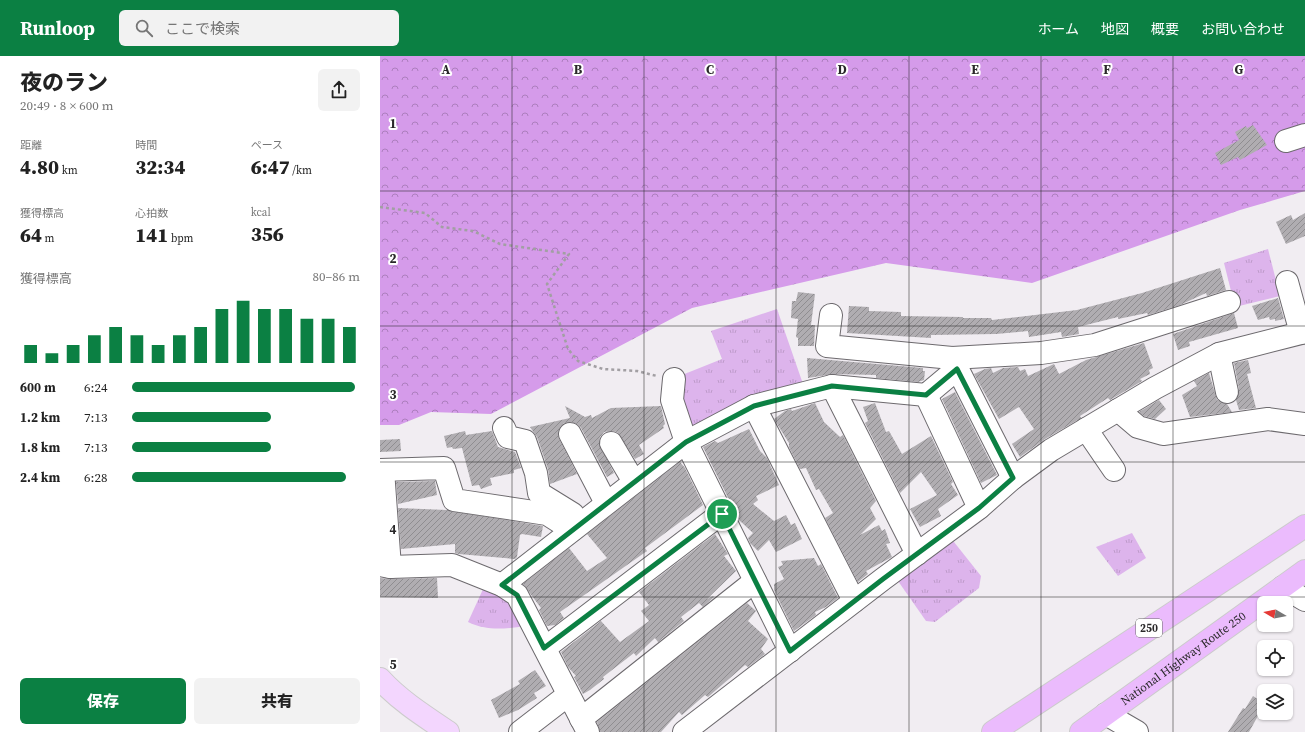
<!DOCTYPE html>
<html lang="ja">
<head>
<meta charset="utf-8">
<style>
	body { margin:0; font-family:"Source Serif 4","Noto Sans JP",serif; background:#f2f2f2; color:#222; height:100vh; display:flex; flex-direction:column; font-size:15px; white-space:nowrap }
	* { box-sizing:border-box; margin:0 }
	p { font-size:13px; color:#767676 }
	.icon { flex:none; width:22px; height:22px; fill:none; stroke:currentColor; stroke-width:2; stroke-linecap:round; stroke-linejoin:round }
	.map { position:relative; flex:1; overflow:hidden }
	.panel { display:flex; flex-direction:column; background:#fff; width:380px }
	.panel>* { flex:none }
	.needle { width:26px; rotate:280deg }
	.fabs { position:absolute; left:877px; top:540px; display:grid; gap:8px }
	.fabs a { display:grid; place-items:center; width:36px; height:36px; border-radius:6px; background:#fff; box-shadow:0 1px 3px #0004; font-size:20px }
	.pin { position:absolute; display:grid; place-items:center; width:34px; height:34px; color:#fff; margin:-17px; border:2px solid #fff; border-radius:50%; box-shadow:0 1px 4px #0007 }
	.round { display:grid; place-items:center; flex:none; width:42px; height:42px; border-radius:6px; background:#f2f2f2 }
	.headline { display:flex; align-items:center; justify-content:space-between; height:68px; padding:0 20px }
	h1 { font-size:22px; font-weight:800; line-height:30px }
	.figures { display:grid; grid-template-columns:repeat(3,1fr); gap:6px; height:68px; padding:4px 20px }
	.figures div { display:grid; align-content:center }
	.figures b { font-size:20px; font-weight:800 }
	.figures small { font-size:11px; font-weight:400 }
	.figures p { font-size:11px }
	.chart { height:112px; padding:8px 20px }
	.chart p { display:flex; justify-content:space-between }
	.chart svg { width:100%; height:72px; margin-top:4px; stroke:#0b8043; stroke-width:6 }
	.cta { display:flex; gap:8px; margin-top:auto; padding:8px 20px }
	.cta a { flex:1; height:46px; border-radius:6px; background:#0b8043; color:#fff; font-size:16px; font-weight:800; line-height:46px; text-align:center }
	.cta a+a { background:#f2f2f2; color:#222 }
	ul { padding:0 20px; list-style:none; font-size:13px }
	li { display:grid; grid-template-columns:64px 48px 1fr; align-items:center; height:30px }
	li i { height:10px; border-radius:5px; background:#0b8043 }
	header { display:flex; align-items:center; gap:24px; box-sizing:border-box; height:56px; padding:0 20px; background:#0b8043; color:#fff }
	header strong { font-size:19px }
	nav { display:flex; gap:22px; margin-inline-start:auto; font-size:14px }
	.search { width:280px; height:36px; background:#f2f2f2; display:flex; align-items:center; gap:10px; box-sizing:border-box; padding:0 14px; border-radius:6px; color:#767676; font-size:15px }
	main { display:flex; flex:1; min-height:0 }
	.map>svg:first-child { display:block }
	.grass { fill:url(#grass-tufts) }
	.forest { fill:url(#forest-crowns) }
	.building { fill:url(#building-hatch) }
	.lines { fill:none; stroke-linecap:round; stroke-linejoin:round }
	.minor-casing { stroke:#6d6a6e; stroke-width:24 }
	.major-casing { stroke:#cccbcc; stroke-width:24 }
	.highway-casing { stroke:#cccbcc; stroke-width:24 }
	.path { stroke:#a29fa3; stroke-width:2.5; stroke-dasharray:3 3; stroke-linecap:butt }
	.minor { stroke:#fff; stroke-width:22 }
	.major { stroke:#f3d6fe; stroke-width:22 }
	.highway { stroke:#ebbbfd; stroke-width:22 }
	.route-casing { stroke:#fff; stroke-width:8 }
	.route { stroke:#0b8043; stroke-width:5 }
	.grid { fill:none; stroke:#292829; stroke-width:1; stroke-opacity:0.55 }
	.labels { text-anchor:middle; stroke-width:4; stroke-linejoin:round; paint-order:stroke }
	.shield { fill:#fff; stroke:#696869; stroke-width:1 }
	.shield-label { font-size:11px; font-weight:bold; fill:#292829 }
	.street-label { font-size:12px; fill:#292829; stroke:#fff }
	.grid-label { font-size:13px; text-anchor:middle; font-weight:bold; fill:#292829; stroke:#fff; stroke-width:4; stroke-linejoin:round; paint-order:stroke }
</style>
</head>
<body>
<header>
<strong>Runloop</strong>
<div class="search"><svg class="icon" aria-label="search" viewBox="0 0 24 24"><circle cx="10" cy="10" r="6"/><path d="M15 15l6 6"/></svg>ここで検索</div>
<nav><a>ホーム</a><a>地図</a><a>概要</a><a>お問い合わせ</a></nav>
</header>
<main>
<section class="panel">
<div class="headline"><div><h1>夜のラン</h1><p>20:49 · 8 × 600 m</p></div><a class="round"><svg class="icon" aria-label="share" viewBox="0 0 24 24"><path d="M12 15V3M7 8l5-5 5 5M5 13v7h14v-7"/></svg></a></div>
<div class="figures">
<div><p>距離</p><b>4.80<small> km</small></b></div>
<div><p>時間</p><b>32:34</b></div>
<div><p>ペース</p><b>6:47<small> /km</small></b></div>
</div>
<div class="figures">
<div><p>獲得標高</p><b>64<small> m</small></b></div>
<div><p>心拍数</p><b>141<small> bpm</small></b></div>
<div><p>kcal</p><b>356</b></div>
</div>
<div class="chart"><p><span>獲得標高</span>80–86 m</p>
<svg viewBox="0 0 160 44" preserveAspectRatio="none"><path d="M5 44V33M15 44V38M25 44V33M35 44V27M45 44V22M55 44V27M65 44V33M75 44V27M85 44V22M95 44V11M105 44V6M115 44V11M125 44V11M135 44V17M145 44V17M155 44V22"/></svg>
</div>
<ul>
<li><b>600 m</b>6:24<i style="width:98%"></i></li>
<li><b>1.2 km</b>7:13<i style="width:61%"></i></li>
<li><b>1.8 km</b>7:13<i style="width:61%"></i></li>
<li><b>2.4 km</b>6:28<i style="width:94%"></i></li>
</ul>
<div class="cta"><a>保存</a><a>共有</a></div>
</section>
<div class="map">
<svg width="925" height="676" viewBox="0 0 925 676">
	<defs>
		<pattern id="grass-tufts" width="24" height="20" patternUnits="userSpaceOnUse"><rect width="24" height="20" fill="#ddb4ec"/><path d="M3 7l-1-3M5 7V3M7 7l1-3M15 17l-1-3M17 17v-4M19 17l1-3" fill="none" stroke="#be9bca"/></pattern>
		<pattern id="forest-crowns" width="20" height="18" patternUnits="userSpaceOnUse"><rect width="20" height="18" fill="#d59bea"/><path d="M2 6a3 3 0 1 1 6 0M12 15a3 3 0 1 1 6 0" fill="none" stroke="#ad7ebe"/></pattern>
		<pattern id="building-hatch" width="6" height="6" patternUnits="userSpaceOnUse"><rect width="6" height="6" fill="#b0adb1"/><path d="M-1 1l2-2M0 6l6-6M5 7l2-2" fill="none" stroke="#8f8d90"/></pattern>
	</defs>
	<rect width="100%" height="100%" fill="#f1edf2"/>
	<g class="grass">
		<path d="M888,193L900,240L855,251L844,207Z"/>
		<path d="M397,253L423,328L311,377L299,348L302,319L342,303L331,275Z"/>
		<path d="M752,477L766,502L738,520L716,491Z"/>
		<path d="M559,484L574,486L601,520L599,532L555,566L546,565L518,525Z"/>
		<path d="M104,531L133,544L146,570C125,573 106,575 88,566Z"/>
	</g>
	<path class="forest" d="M0,0H925V135L860,154L652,227L506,207L312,252L111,358L51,356L19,369H0Z"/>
	<g class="building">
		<path d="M873,69L887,89L860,104L858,101L841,109L835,97L859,84L855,76L866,70L867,72Z"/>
		<path d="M925,157V180L906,188L896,166L911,159L913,164Z"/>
		<path d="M840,212L846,234L827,240L826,237L800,249L768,259L767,257L738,263V261L698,271L699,278L682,281L681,276L649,281L648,275L616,278L551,279V282L467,277L469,250L489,251V255L521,256V260L583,261V262H611L612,264L697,254L762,237Z"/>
		<path d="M418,236L435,238L431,269H435L434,290H418V282L416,281L418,263L411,262L412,245H416Z"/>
		<path d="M898,242L904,263L895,265V263L890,264L889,261L878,264L872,250Z"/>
		<path d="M854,257L858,272L809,286L810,290L798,294L793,278Z"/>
		<path d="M764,287L773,312L769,314L770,318L760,323L762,325L730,344L728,342L700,360L701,362L665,383L640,401L632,388L654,373L639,351L619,363L594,318L605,313L611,312L613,317L623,312L638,311L640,315L645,313L648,320L674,308L679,318L706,304Z"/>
		<path d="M427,302L543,312V315H545L544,324L538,326L496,322V319L453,318L428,322Z"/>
		<path d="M868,304L871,317L867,318L876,352L859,354L856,344L859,333L854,307Z"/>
		<path d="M829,317L837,344L847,348L852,356L810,361L802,339L817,330L814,325Z"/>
		<path d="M575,336L617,419L601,427L562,343Z"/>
		<path d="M779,344L786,353L775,363L764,360L759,356Z"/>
		<path d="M435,347L444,366L460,381L463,379L496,445L490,452L496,463L480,479L499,469L502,475L505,473L510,487L506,488L512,501L486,515L488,518L478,526L445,462L453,457L439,433L436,434L426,412L420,413L409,391V387L394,363L405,355L411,353L412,355Z"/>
		<path d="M495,347L506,376L509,375L522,398L551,380L573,426L571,428L578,439L558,453L561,460L540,471L530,453L557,439L541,416L520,437L485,367L488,365L483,351Z"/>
		<path d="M185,350L205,361L211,359L212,362L231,352L281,350L285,368L283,370L284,372L259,389L264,398L255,403L237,376L231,375L224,376L220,381L219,388L234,417L227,421L201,372L197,368L191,366L184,367L180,371L178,377L179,383L197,418L170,428L168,413L157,381L150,371L190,362Z"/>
		<path d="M369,373L380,395L387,402L399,429L376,440L378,444L373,448L394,465L406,459L411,469L415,467L422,483L396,496L389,484L378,495L370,487L368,482L373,477L359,464L323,391L335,385L338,387Z"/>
		<path d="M85,375L86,379L112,375L118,391L135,396L141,412L134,414V417L110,422L112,429L101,433L99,429L92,430L82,392L73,393L72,391L67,392L64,380Z"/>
		<path d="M20,383L21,395L0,396V384Z"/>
		<path d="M300,406L305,412L323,449L265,492L267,495L180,556L184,562L175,569L167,570L159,554L161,552L143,528L189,492L207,515L227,502L207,478Z"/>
		<path d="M55,425L57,439L18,448L16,426Z"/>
		<path d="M18,452L67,454L163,470L161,481L142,478L140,479L137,501L135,503L79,498L75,497V488L21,493Z"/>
		<path d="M335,478L348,498L344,500L356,515L327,543L333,540L334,541L323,551L319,547L301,561L304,565L278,586L275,582L256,600L254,597L223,621L224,623L210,634L203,638L194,621L196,620L188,611L181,596L221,565L240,586L269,565L261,555L269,549L259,536Z"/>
		<path d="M434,502L438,510L441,508L458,542L446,551L435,556L436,559L414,575L394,534V528L404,523L398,511L403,509L401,505Z"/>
		<path d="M0,522L10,523L57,522L58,542L0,541Z"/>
		<path d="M367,547L376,555L368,565L388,583L381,593L385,598L368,611L365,609L328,641L325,639L302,659L299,656L281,676H220L217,666Z"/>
		<path d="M155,614L166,630L154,637L157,642L138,654L119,662L111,644L140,628L138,625Z"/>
		<path d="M873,640L884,647V649L869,676H848L863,652L865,653Z"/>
	</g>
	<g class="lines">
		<g class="minor-casing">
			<g id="minor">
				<path d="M906,85L925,79"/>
				<path d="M907,226L921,277"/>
				<path d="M451,259L447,290L572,302L661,297L715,289L849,246"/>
				<path d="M839,298L847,336"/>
				<path d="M572,302L633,422"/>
				<path d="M294,323L292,344L306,386L410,595"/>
				<path d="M452,330L537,498"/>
				<path d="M546,339L599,452"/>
				<path d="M374,350L474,545"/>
				<path d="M738,354L758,371L783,378L888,363L925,368"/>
				<path d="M124,372L128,381L145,385L156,417L159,437L193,458"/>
				<path d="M706,373L734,414"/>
				<path d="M190,378L226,447"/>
				<path d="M231,387L254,426"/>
				<path d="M0,414L64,412L74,444L167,458L192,474"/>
				<path d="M3,414L10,511"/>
				<path d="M0,509L10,511L72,509L122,529L137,539L208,676"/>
				<path d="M122,529L306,386L374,350L452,330L546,339L577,313"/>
				<path d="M903,531L925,544"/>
				<path d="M165,592L342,457"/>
				<path d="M726,658L757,676"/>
				<path d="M201,663L375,525"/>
				<path d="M140,676L188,639"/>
				<path d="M304,676L503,523L599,452L633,422L671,394L775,332L839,298L925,276"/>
			</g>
		</g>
		<g class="major-casing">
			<path id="major" d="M0,623C19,644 44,660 68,676"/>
		</g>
		<g class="highway-casing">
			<g id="highway">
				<path d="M613,676L925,470"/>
				<path id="s1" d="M701,676L925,515"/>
			</g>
		</g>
		<path class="path" d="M0,151L45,157L62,171L93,175L120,188L189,198L167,228L188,293L198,305L223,313L257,315L277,320"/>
		<use href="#minor" class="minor"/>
		<use href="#major" class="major"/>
		<use href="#highway" class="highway"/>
	</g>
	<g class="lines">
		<g class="route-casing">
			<path id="route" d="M577,313L633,422L599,452L503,523L410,595L342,458L164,592L137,539L122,529L306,386L374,350L452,330L546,339Z"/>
		</g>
		<use href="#route" class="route"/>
	</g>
	<path class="grid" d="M132,0V676M264,0V676M396,0V676M529,0V676M661,0V676M793,0V676M0,135H925M0,270H925M0,406H925M0,541H925"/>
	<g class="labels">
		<rect class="shield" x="756" y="563" width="26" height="18" rx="3"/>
		<g class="shield-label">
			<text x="769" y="576">250</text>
		</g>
		<g class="street-label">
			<text dy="4" stroke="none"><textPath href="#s1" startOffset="126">National Highway Route 250</textPath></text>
		</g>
	</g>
	<g class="grid-label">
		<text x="66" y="18">A</text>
		<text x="198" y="18">B</text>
		<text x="330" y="18">C</text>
		<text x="462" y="18">D</text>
		<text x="595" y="18">E</text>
		<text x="727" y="18">F</text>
		<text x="859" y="18">G</text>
		<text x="13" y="72">1</text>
		<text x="13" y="207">2</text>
		<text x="13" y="343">3</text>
		<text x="13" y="478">4</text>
		<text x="13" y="613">5</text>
	</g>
</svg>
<div class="fabs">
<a><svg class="needle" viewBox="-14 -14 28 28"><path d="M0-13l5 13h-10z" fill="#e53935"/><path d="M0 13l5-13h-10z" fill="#767676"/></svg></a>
<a><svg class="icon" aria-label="locate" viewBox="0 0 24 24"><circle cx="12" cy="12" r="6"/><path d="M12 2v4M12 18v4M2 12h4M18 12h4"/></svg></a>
<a><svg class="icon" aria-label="layers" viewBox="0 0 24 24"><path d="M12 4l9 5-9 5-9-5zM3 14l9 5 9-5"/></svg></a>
</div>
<div class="pin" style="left:342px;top:458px;background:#1e9e55"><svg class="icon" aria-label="arrive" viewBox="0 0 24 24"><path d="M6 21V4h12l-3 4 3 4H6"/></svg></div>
</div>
</main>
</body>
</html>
